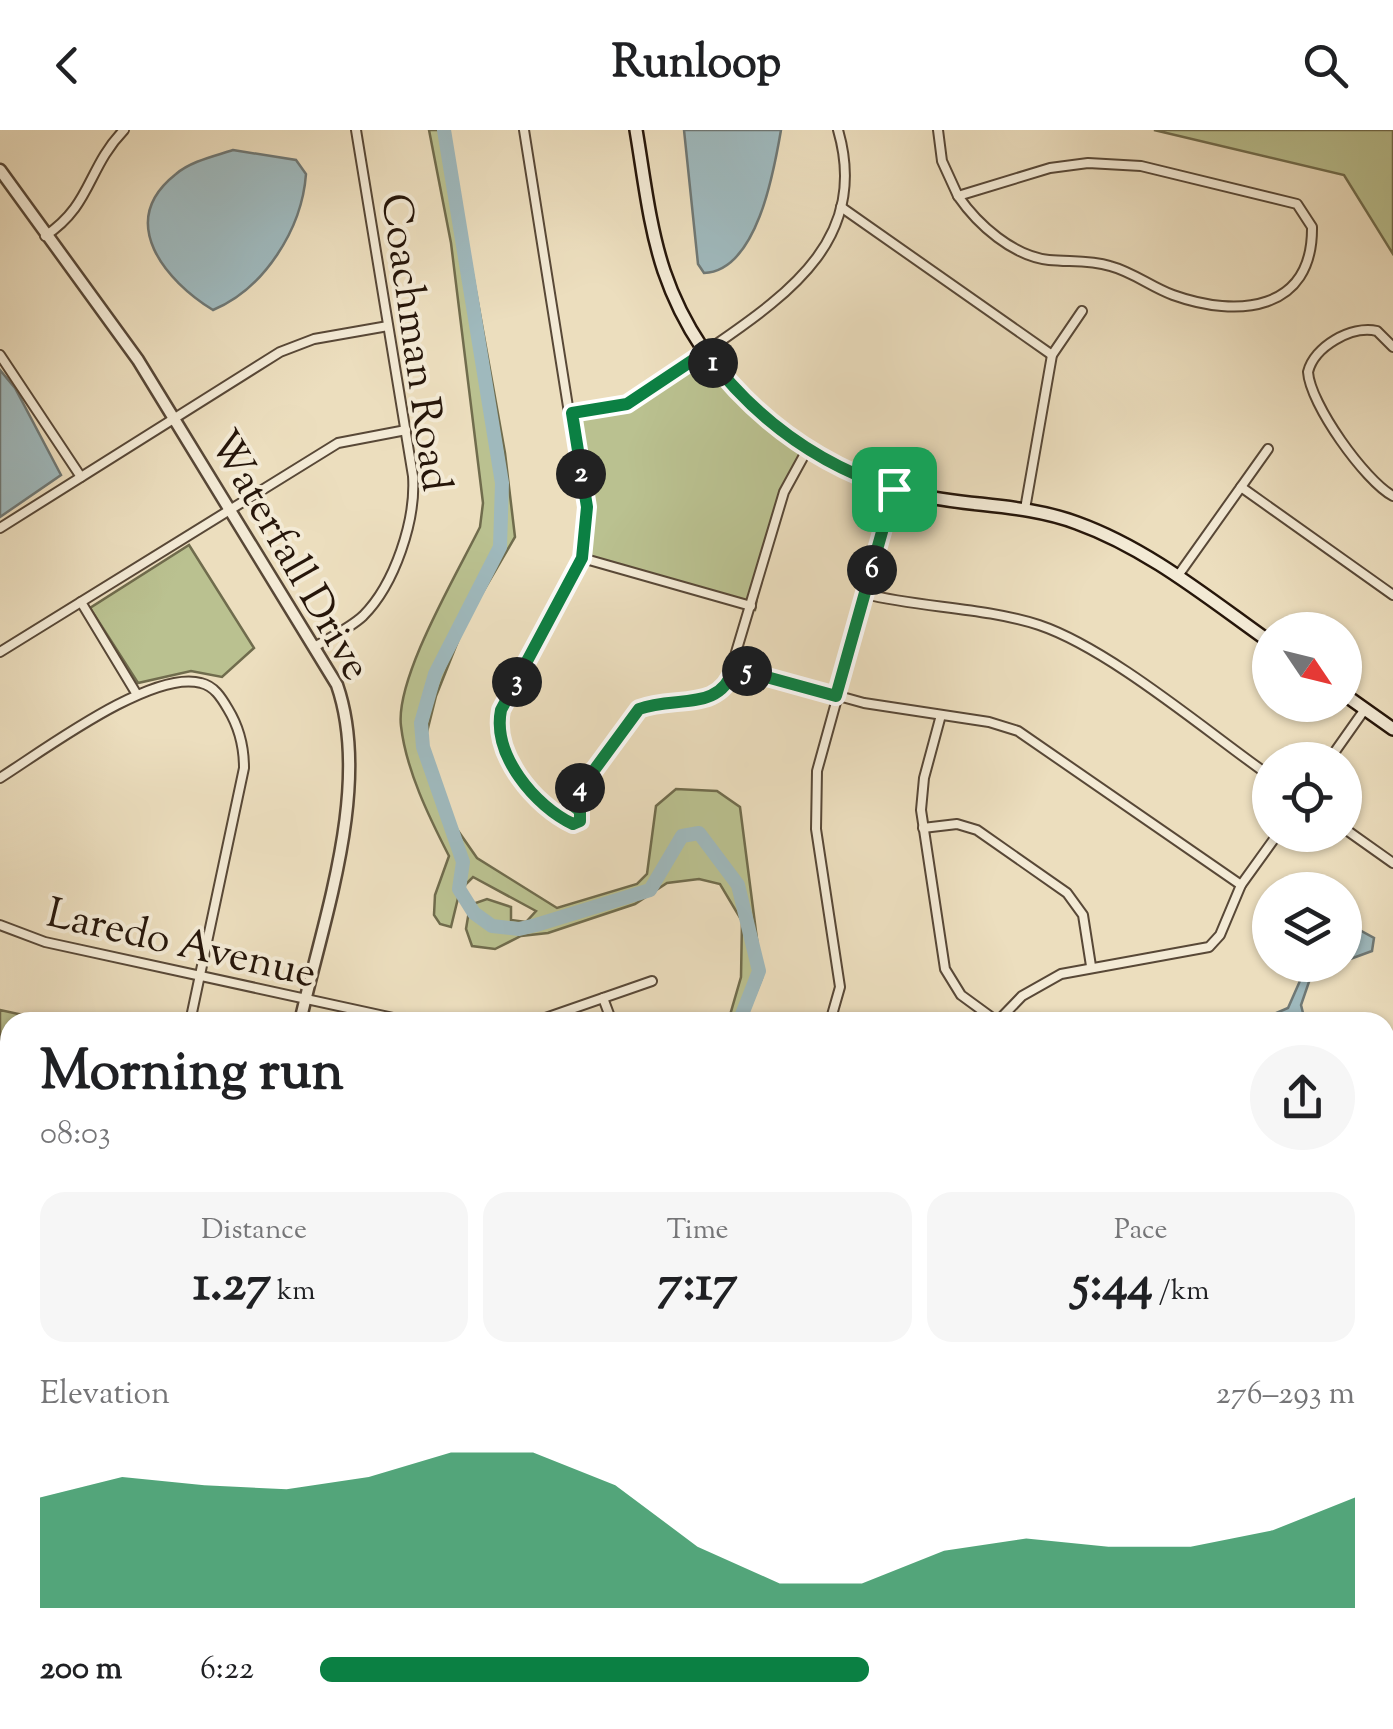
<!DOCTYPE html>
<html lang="en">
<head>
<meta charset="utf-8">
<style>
	body { margin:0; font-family:"Sorts Mill Goudy",serif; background:#f6f6f6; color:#202124; height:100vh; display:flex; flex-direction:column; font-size:38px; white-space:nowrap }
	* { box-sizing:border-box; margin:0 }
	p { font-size:32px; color:#757577 }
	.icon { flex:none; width:55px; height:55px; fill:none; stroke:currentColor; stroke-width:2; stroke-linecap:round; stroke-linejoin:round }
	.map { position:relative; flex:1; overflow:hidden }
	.sheet { position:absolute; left:0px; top:882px; width:1395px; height:718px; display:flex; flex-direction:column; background:#fff; border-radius:30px 30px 0 0; box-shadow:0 2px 8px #0004 }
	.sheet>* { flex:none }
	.needle { width:65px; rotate:125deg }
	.tools { position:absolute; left:1252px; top:482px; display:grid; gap:20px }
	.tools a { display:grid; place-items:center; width:110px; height:110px; border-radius:50%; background:#fff; box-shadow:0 2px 8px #0004; font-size:50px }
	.pin { position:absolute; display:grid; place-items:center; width:85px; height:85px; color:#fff; margin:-42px; border-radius:20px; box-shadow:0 5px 15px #0006 }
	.km { position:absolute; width:50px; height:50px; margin:-25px; border-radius:50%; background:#222; color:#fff; font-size:28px; line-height:50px; text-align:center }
	.round { display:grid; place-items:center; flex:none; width:105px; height:105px; border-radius:52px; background:#f6f6f6 }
	.headline { display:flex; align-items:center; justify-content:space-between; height:170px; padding:0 40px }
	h1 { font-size:55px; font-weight:800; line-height:75px }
	.stats { display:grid; grid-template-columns:repeat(3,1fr); gap:15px; height:170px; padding:10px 40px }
	.stats div { display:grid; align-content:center; border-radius:25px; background:#f6f6f6; text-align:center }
	.stats b { font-size:50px; font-weight:800 }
	.stats small { font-size:28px; font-weight:400 }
	.stats p { font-size:28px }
	.chart { height:280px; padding:20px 40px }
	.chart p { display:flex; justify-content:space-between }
	.chart svg { width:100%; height:180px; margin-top:10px; fill:#0b8043; opacity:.7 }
	ul { padding:0 40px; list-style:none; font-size:32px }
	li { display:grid; grid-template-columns:160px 120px 1fr; align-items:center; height:75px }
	li i { height:25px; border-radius:12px; background:#0b8043 }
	header { display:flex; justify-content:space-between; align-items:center; height:130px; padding:0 40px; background:#fff; font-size:45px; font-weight:800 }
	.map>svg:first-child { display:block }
	.green { fill:#bac190; stroke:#706c4d; stroke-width:2.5 }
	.water { fill:#9fb9bd; stroke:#6f7875; stroke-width:2.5 }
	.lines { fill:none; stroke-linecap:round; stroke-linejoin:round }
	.river { stroke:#9fb9bd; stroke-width:14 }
	.minor-casing { stroke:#584837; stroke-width:12 }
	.tertiary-casing { stroke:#584837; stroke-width:15 }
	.secondary-casing { stroke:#26160a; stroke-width:16 }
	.minor { stroke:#f3ead5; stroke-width:8 }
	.tertiary { stroke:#f3ead5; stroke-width:10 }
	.secondary { stroke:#f3ead5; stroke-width:11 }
	.route-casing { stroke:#fff; stroke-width:20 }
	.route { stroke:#0b8043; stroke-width:12 }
	.labels { text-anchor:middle; stroke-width:8; stroke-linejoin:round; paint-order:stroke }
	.street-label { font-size:42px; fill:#26160a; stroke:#f3ead5 }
</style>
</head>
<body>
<header><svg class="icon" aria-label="back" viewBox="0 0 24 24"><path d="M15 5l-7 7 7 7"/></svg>Runloop<svg class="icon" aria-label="search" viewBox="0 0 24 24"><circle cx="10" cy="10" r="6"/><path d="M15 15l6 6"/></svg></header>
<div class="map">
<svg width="1393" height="1599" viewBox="0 0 1393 1599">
	<rect width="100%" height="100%" fill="#ecdebe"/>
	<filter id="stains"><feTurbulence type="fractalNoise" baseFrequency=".002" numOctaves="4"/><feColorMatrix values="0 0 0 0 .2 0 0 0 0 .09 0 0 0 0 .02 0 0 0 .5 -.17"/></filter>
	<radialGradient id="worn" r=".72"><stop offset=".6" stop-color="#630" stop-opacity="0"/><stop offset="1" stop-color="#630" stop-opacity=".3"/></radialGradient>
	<g class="green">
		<path d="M429,0H447L505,323L515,407L466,491L436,566L424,614L443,679L477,728L557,778L637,754L647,744L656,676L676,659L717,661L740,677L762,848L744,892H728L741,847L742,791L720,754L699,749L667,753L635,774L548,803L521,806L495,819L472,816L466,799L470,775L487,769L511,777V790L526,792L536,781L473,747L460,760L451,797L440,794L434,785L435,765L449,726C429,687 406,640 401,596C395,548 458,442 480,397L483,373L451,113Z"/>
		<path d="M1154,0H1393V124L1344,45Z"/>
		<path d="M706,230L806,324L767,406L755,480L579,430V369L569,284L638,275Z"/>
		<path d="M189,415L254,518L222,547L191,541L138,553L90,478Z"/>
		<path d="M0,880L55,892H10V948L0,942Z"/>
		<path d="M869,1590H1069L1067,1599H851Z"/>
	</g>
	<g class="water">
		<path d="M684,0H781C774,41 757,141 704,143L698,134Z"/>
		<path d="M233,20L296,30L306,44C302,99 264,159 213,180C166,151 115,92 176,44C191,31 215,26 233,20Z"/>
		<path d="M0,240L15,258L61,345L0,387Z"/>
		<path d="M1345,792L1374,808L1372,821L1345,831Z"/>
		<path d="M1307,835H1330L1312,843L1301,875L1303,883L1311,892H1255L1288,878Z"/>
		<path d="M1393,1057V1599H1071L1072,1590H1385V1067Z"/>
		<path d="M84,1590H175L177,1599H81Z"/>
	</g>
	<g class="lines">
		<g class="river">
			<path d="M444,0L502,353L500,417L435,544L421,593L423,617L463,732L459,759L474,783L492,796L519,799L536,795L650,760L682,706L699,703L738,755L759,841L739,892"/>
			<path d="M486,1599V1590"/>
		</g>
		<g class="minor-casing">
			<g id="minor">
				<path d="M524,0L587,396L582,428L501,580C495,613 542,703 579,691L580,681L570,673L632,584C660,565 699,581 725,559L784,362L807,320"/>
				<path d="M938,0L942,31L958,66"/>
				<path d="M1088,33L1141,36L1297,74L1312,97C1313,182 1237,188 1173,165C1151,157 1133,142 1110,136C1090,130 1070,132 1049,130C1013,126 978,95 958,66L1050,38Z"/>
				<path d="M841,77L1052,225"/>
				<path d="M45,106C92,75 87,38 124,0"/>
				<path d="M1393,217L1377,201C1351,195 1314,217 1308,242C1310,274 1365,351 1393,366"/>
				<path d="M0,225L81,347"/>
				<path d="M571,283C589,280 608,279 625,274C656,264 688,234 715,215C792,162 869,106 838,0"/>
				<path d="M1241,357L1393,465"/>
				<path d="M1025,379L1052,225L1082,181"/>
				<path d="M0,398L280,222L314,209L388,196"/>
				<path d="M582,428L751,476"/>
				<path d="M1177,447L1268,319"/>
				<path d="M865,464C922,478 983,477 1039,495C1110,519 1206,601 1270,646"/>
				<path d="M81,472L136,563"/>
				<path d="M316,516C331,507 350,498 363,486C395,454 416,390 413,346L356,0"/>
				<path d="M0,522L338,313L406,300"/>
				<path d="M734,537L864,573L989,592L1018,601L1241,755"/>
				<path d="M941,585L924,648L921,680L945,839L961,865L998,892"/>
				<path d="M1329,630L1365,579"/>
				<path d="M0,648C43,621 152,539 201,553C214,556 221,567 228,579C239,597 244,616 244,638L190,892"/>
				<path d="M923,698L957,694L977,700L1067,763L1083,785L1091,836"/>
				<path d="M1345,699L1393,733"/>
				<path d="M0,795L45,812L412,892"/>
				<path d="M603,868L612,892"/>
				<path d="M534,892L652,851"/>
				<path d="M830,892L840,857L816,699L817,641L895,359"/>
				<path d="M997,892L1022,866L1061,844L1209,817L1220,805L1241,755L1277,705"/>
				<path d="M0,1044L10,1043"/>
				<path d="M0,1278L10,1272"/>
				<path d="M10,1432L0,1446L10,1453"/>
				<path d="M0,1596L10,1581"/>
				<path d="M271,1599L281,1590"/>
				<path d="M587,1599L590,1590"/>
				<path d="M681,1599L687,1590"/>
			</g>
		</g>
		<g class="tertiary-casing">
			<g id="tertiary">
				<path d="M0,40L138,230L337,555C372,656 323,790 300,892"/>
				<path d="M0,1153L10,1152"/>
				<path d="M387,1590L392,1599"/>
			</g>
		</g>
		<g class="secondary-casing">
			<g id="secondary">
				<path d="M636,0C644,47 649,96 664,141C702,253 800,335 914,364C968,377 1024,373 1077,393C1149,419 1209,469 1270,512"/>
				<path d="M1345,565L1393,599"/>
			</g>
		</g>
		<use href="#minor" class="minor"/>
		<use href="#tertiary" class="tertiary"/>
		<use href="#secondary" class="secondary"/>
	</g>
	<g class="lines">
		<g class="route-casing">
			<path id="route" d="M705,222C754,288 817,334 894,359L836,566L734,538C720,583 675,565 639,579L570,673L580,681V691L573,694C535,676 492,625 501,580L582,428L587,377L572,283L627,274Z"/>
		</g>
		<use href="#route" class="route"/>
	</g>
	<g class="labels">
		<g class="street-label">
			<text transform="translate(418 212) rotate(82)" y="15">Coachman Road</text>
			<text transform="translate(292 424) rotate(60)" y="15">Waterfall Drive</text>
			<text transform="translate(182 811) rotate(13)" y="15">Laredo Avenue</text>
		</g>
	</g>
	<rect width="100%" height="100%" filter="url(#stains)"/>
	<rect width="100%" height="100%" fill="url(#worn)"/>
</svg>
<div class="tools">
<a><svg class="needle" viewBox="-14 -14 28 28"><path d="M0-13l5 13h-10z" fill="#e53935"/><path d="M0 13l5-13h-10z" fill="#757577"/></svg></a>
<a><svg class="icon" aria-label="locate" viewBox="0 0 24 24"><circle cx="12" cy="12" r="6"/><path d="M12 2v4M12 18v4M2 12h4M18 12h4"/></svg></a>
<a><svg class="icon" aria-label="layers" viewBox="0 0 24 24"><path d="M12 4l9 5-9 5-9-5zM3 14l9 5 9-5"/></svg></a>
</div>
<div class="pin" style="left:894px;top:359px;background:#1e9e55"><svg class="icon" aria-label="arrive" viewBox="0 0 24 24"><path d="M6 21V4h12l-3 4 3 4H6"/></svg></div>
<b class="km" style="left:713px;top:233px">1</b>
<b class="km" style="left:581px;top:344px">2</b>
<b class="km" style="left:517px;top:552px">3</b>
<b class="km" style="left:580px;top:658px">4</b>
<b class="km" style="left:747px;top:541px">5</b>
<b class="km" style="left:872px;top:440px">6</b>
<section class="sheet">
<div class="headline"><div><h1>Morning run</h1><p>08:03</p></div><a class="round"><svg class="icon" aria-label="share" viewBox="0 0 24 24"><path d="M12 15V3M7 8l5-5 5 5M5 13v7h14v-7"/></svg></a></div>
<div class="stats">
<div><p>Distance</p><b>1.27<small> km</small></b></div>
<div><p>Time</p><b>7:17</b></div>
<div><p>Pace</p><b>5:44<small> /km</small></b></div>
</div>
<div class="chart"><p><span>Elevation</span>276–293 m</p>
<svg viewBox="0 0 160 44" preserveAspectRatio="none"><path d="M0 44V17L10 12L20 14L30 15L40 12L50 6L60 6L70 14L80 29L90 38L100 38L110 30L120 27L130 29L140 29L150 25L160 17V44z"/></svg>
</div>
<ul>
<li><b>200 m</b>6:22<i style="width:53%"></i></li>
</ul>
</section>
</div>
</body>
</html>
